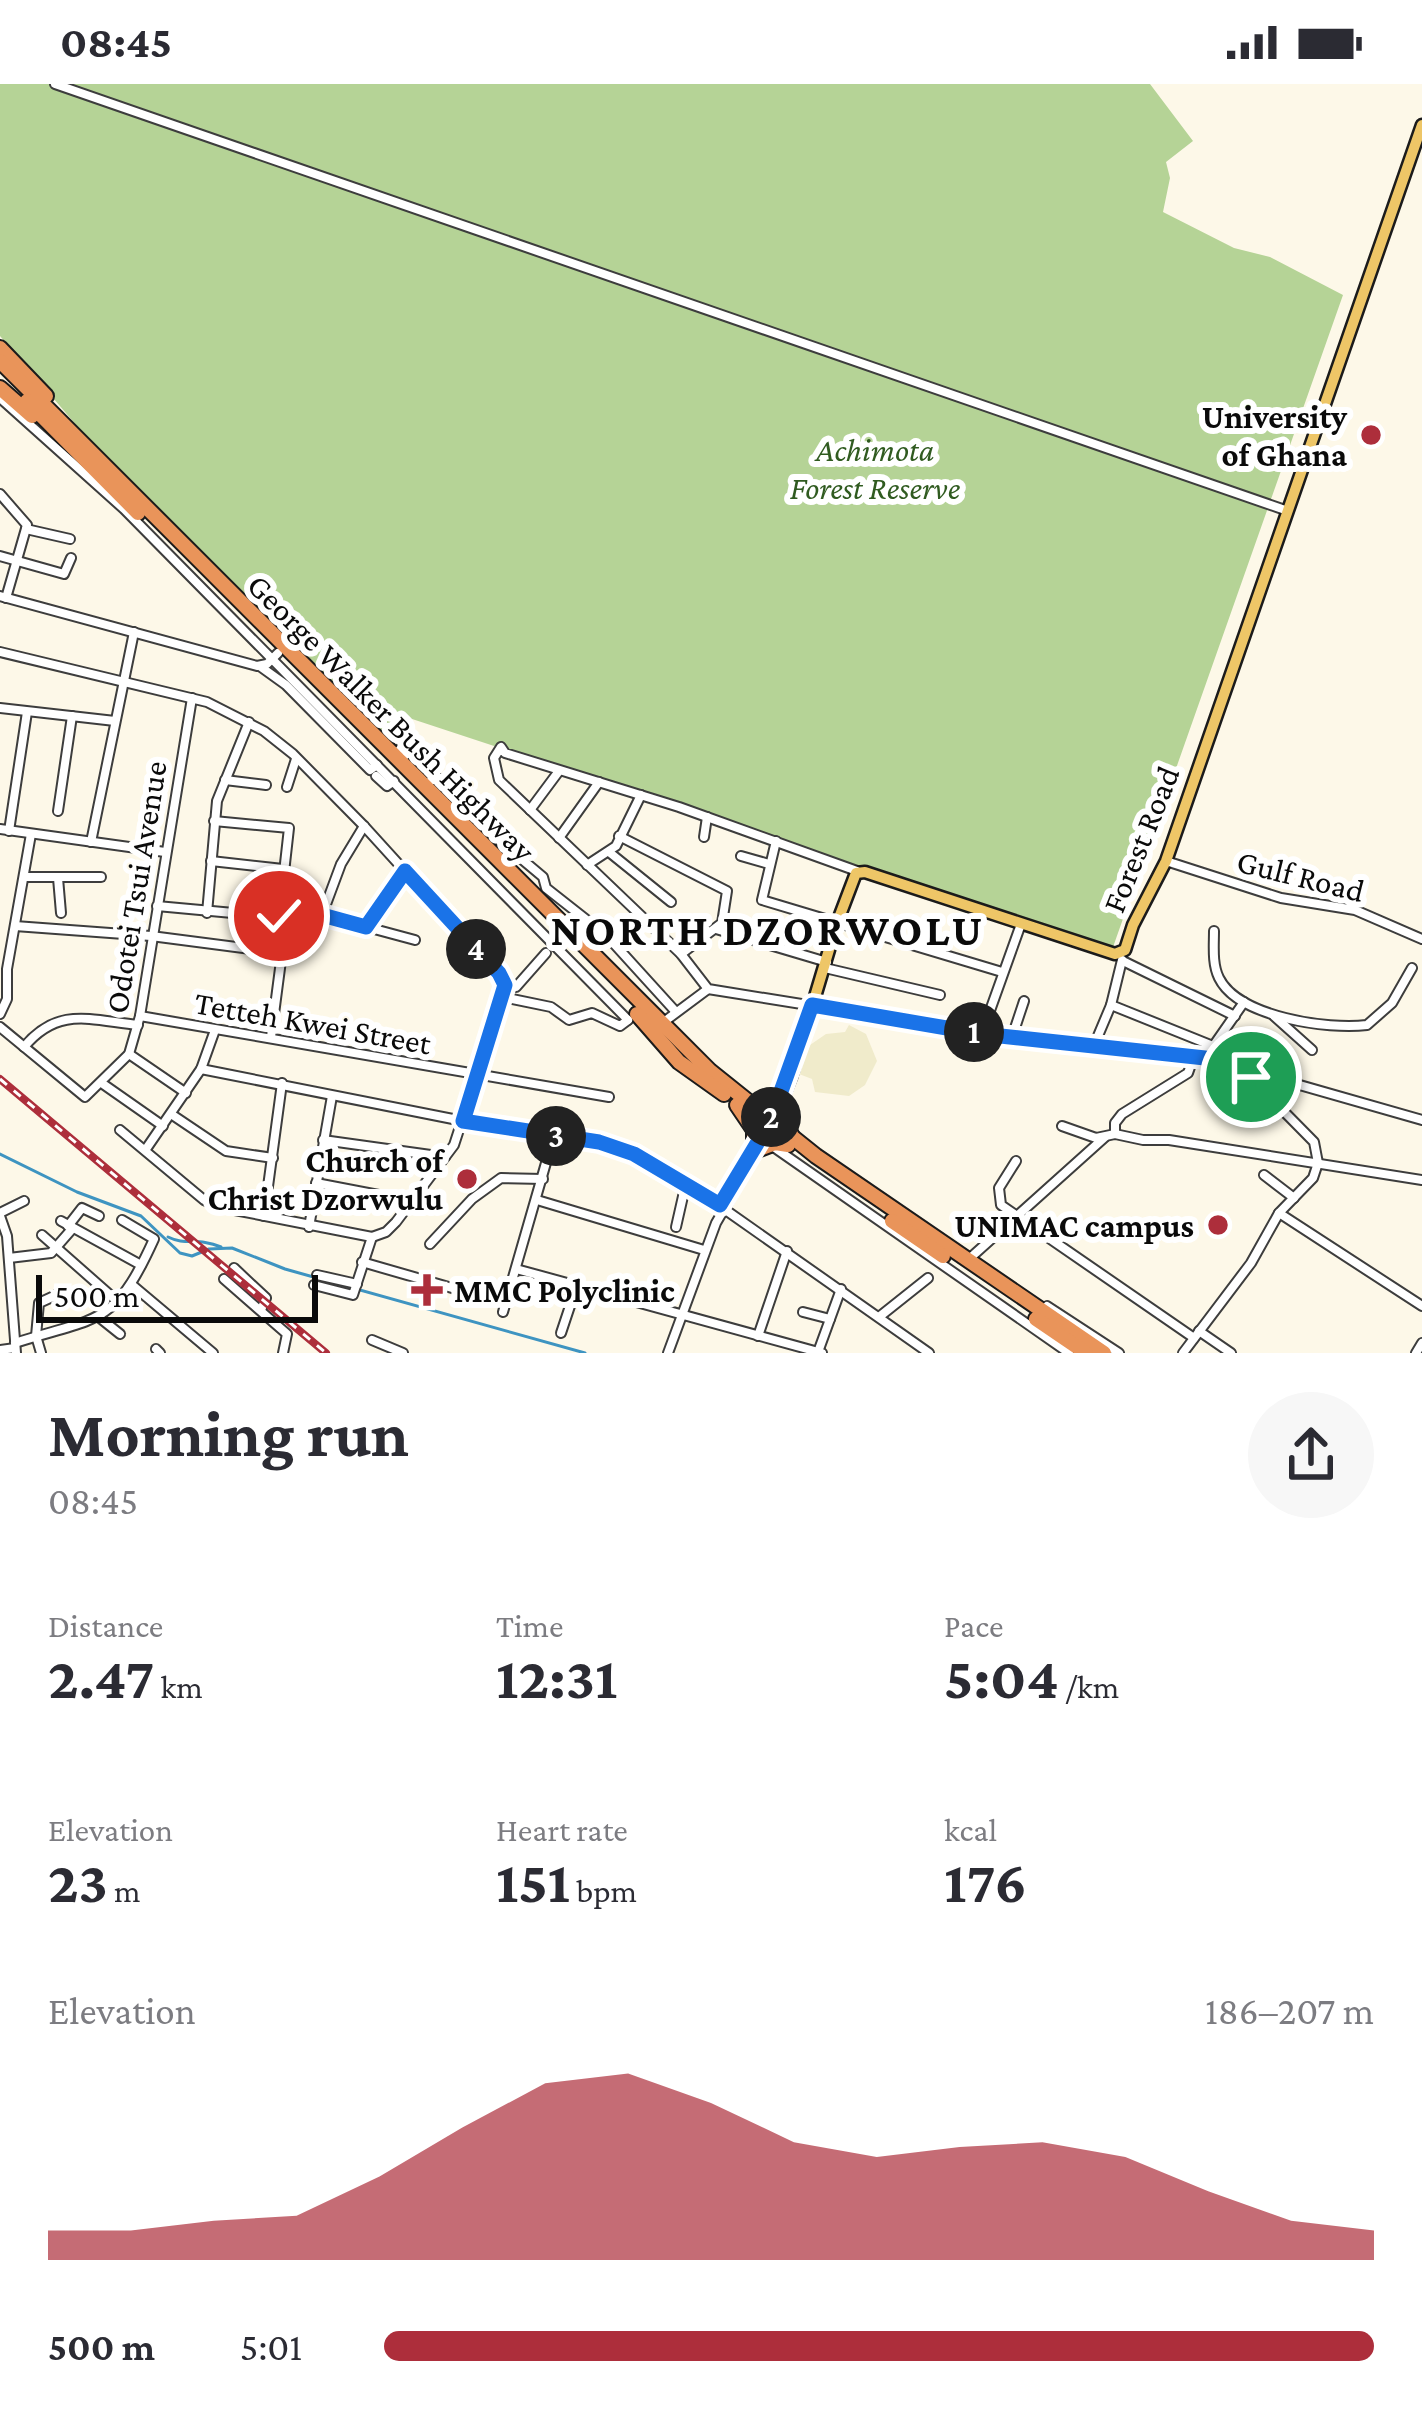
<!DOCTYPE html>
<html lang="en">
<head>
<meta charset="utf-8">
<style>
	body { margin:0; font-family:"Crimson Pro",serif; background:#f7f7f7; color:#2b2b33; height:100vh; display:flex; flex-direction:column; font-size:45px; white-space:nowrap }
	* { box-sizing:border-box; margin:0 }
	p { font-size:39px; color:#7c7c81 }
	.icon { flex:none; width:66px; height:66px; fill:none; stroke:currentColor; stroke-width:2; stroke-linecap:round; stroke-linejoin:round }
	.map { position:relative; height:1269px; overflow:hidden }
	.drawer { display:flex; flex-direction:column; background:#fff; flex:1 }
	.drawer>* { flex:none }
	.scale { position:absolute; left:36px; bottom:30px; width:282px; box-sizing:border-box; padding-left:12px; border:6px solid #0a0a0a; border-top:0; font-size:33px; line-height:42px; white-space:nowrap; color:#0a0a0a; -webkit-text-stroke:9px #fff; paint-order:stroke }
	.pin { position:absolute; display:grid; place-items:center; width:102px; height:102px; color:#fff; margin:-51px; border:6px solid #fff; border-radius:50%; box-shadow:0 3px 12px #0007 }
	.km { position:absolute; width:60px; height:60px; margin:-30px; border-radius:50%; background:#222; color:#fff; font-size:33px; line-height:60px; text-align:center }
	.round { display:grid; place-items:center; flex:none; width:126px; height:126px; border-radius:63px; background:#f7f7f7 }
	.summary { display:flex; align-items:center; justify-content:space-between; height:204px; padding:0 48px }
	h1 { font-size:66px; font-weight:700; line-height:90px }
	.stats { display:grid; grid-template-columns:repeat(3,1fr); gap:18px; height:204px; padding:12px 48px }
	.stats div { display:grid; align-content:center }
	.stats b { font-size:60px; font-weight:700 }
	.stats small { font-size:33px; font-weight:400 }
	.stats p { font-size:33px }
	.chart { height:336px; padding:24px 48px }
	.chart p { display:flex; justify-content:space-between }
	.chart svg { width:100%; height:216px; margin-top:12px; fill:#ad2e3b; opacity:.7 }
	ul { padding:0 48px; list-style:none; font-size:39px }
	li { display:grid; grid-template-columns:192px 144px 1fr; align-items:center; height:90px }
	li i { height:30px; border-radius:15px; background:#ad2e3b }
	.status { display:flex; justify-content:space-between; align-items:center; height:84px; padding:0 60px; background:#fff; direction:ltr }
	.status svg { height:33px; fill:currentColor }
	.map>svg:first-child { display:block }
	.farmland { fill:#f0ebcb }
	.forest { fill:#b5d396 }
	.lines { fill:none; stroke-linecap:round; stroke-linejoin:round }
	.stream { stroke:#3e94c1; stroke-width:3 }
	.minor-casing { stroke:#3d3d3d; stroke-width:12 }
	.major-casing { stroke:#1b1b1b; stroke-width:15 }
	.highway-casing { stroke:#1b1b1b; stroke-width:18 }
	.minor { stroke:#fff; stroke-width:8 }
	.major { stroke:#eec667; stroke-width:10 }
	.highway { stroke:#e9945a; stroke-width:14 }
	.rail-casing { stroke:#ad2e3b; stroke-width:8 }
	.rail { stroke:#fff; stroke-width:3; stroke-dasharray:9; stroke-linecap:butt }
	.route-casing { stroke:#fff; stroke-width:24 }
	.route { stroke:#1a73e8; stroke-width:15 }
	.poi-dot { fill:#ad2e3b; stroke:#fff; stroke-width:4.5 }
	.labels { text-anchor:middle; stroke-width:12; stroke-linejoin:round; paint-order:stroke }
	.poi-label { font-size:33px; font-weight:bold; fill:#0a0a0a; stroke:#fff; text-anchor:end }
	.park-label { font-size:33px; font-style:italic; fill:#305b20; stroke:#fff }
	.street-label { font-size:33px; fill:#0a0a0a; stroke:#fff }
	.district-label { font-size:45px; font-weight:bold; letter-spacing:3px; fill:#0a0a0a; stroke:#fff }
</style>
</head>
<body>
<div class="status"><b>08:45</b><svg viewBox="0 0 49 12"><path d="M0 12V9h3v3zM5 12V6h3v6zM10 12V3h3v9zM15 12V0h3v12zM26 1h20v11H26zM47 4h2v5h-2z"/></svg></div>
<div class="map">
<svg width="1422" height="1269" viewBox="0 0 1422 1269">
	<rect width="100%" height="100%" fill="#fdf8e8"/>
	<path class="farmland" d="M849,941L866,950L877,977L865,1001L849,1012L815,1008L812,995L799,990L810,961L826,950L845,948Z"/>
	<path class="forest" d="M0,0H1150L1193,57L1166,78L1170,94L1163,128L1234,164L1270,173L1343,211L1112,866L403,632L391,659L83,349L0,252Z"/>
	<g class="lines">
		<g class="stream">
			<path d="M0,1070L77,1108L141,1132L180,1169L192,1172L209,1165L232,1164L285,1185L585,1269"/>
			<path d="M168,1153C186,1162 198,1153 221,1163"/>
		</g>
		<g class="minor-casing">
			<g id="minor">
				<path d="M55,0L1288,427"/>
				<path d="M0,314L124,425L628,936"/>
				<path d="M0,410L27,441L6,514"/>
				<path d="M26,445L70,455"/>
				<path d="M0,472L64,490L71,474"/>
				<path d="M0,512L257,582L267,580L278,569"/>
				<path d="M0,568L207,618L264,647L293,670L364,742L503,895L504,908L454,1061L396,1138L386,1148L372,1153"/>
				<path d="M261,583L286,601L370,686L377,681"/>
				<path d="M0,624L115,637"/>
				<path d="M404,673L398,668L403,661L422,675"/>
				<path d="M376,692L387,702L394,697"/>
				<path d="M225,696L266,701"/>
				<path d="M429,698L437,694L442,696L485,732L499,756L543,793L546,804L607,852L676,928"/>
				<path d="M287,703L296,675"/>
				<path d="M530,726L559,687"/>
				<path d="M58,727L72,632"/>
				<path d="M214,737L289,744L279,833"/>
				<path d="M0,745L165,768"/>
				<path d="M9,747L27,628"/>
				<path d="M619,752L727,807L722,839L681,870"/>
				<path d="M704,753L707,733"/>
				<path d="M559,754L599,698"/>
				<path d="M776,757L762,816L1002,888"/>
				<path d="M91,758L134,548"/>
				<path d="M609,768L671,818"/>
				<path d="M741,772L769,780"/>
				<path d="M211,777L283,785"/>
				<path d="M1166,777L1281,814L1355,826L1422,855"/>
				<path d="M587,781L616,762L641,711"/>
				<path d="M857,787L679,723L505,669L501,663L494,674L499,696L681,870L708,905L982,949L1205,974L1422,1036"/>
				<path d="M25,793H101"/>
				<path d="M58,794L61,829"/>
				<path d="M157,822L309,836L322,831L415,856"/>
				<path d="M207,829L217,717L249,638"/>
				<path d="M322,831L341,780L364,742"/>
				<path d="M15,842L151,852L282,869L271,953"/>
				<path d="M366,843L405,787"/>
				<path d="M716,845L827,878"/>
				<path d="M1214,847C1214,862 1212,880 1219,894C1238,933 1328,946 1367,941L1392,919L1412,884"/>
				<path d="M455,877L494,888"/>
				<path d="M1123,877L1235,932"/>
				<path d="M825,884L940,911"/>
				<path d="M505,903H516L546,869"/>
				<path d="M503,913L551,923L569,936L592,929L620,942L628,936"/>
				<path d="M1111,921L1213,962"/>
				<path d="M0,930L7,915V885L31,750"/>
				<path d="M140,932L609,1013"/>
				<path d="M1274,932L1312,966"/>
				<path d="M661,940L708,905"/>
				<path d="M0,943L85,1013L129,970L140,932L192,614"/>
				<path d="M982,949L1021,840"/>
				<path d="M1012,953L1024,917"/>
				<path d="M1095,959L1111,921L1122,876"/>
				<path d="M24,963C58,922 90,936 138,941"/>
				<path d="M129,970L186,1009"/>
				<path d="M1205,974L1244,918"/>
				<path d="M201,985L463,1037L599,1058L634,1070L700,1108L929,1269"/>
				<path d="M103,1000L163,1042"/>
				<path d="M171,1030L226,1067L273,1074"/>
				<path d="M1062,1042L1096,1054L1115,1050L1143,1056H1169L1422,1096"/>
				<path d="M120,1046L204,1116L219,1123L372,1153"/>
				<path d="M1115,1050V1039L1122,1030L1188,989L1194,972"/>
				<path d="M323,1056L445,1073"/>
				<path d="M775,1064L1069,1269"/>
				<path d="M146,1065L201,985L215,946"/>
				<path d="M1016,1077L999,1104L1001,1121L1194,1254"/>
				<path d="M1264,1091L1294,1114"/>
				<path d="M316,1099L410,1117"/>
				<path d="M537,1116L704,1166"/>
				<path d="M0,1129L24,1117"/>
				<path d="M1279,1129L1422,1222"/>
				<path d="M0,1132L7,1152L16,1269"/>
				<path d="M264,1132L282,999"/>
				<path d="M61,1137L141,1181"/>
				<path d="M68,1142L82,1124L99,1132"/>
				<path d="M309,1143L332,1012"/>
				<path d="M676,1143L686,1099"/>
				<path d="M42,1151L118,1218"/>
				<path d="M430,1160L472,1115L501,1094L543,1095"/>
				<path d="M9,1174L51,1169L72,1145"/>
				<path d="M969,1175L1105,1053"/>
				<path d="M362,1178L504,1219"/>
				<path d="M234,1184L266,1214L261,1226"/>
				<path d="M516,1185L822,1269"/>
				<path d="M317,1191L357,1200"/>
				<path d="M224,1195L287,1250L283,1269"/>
				<path d="M131,1200L213,1269"/>
				<path d="M314,1201L353,1211L372,1153"/>
				<path d="M1047,1222L1119,1269"/>
				<path d="M503,1228L554,1051"/>
				<path d="M803,1228L830,1235"/>
				<path d="M879,1233L928,1194"/>
				<path d="M100,1234L120,1250"/>
				<path d="M1199,1247L1231,1269"/>
				<path d="M561,1249L576,1204"/>
				<path d="M758,1252L787,1167"/>
				<path d="M372,1256L403,1269"/>
				<path d="M15,1259C100,1232 114,1243 154,1155L122,1136"/>
				<path d="M156,1265L160,1269"/>
				<path d="M0,1266L15,1264"/>
				<path d="M818,1268L841,1205"/>
				<path d="M41,1269L36,1252L39,1219L65,1207"/>
				<path d="M668,1269L716,1139L769,1048"/>
				<path d="M1183,1269L1251,1179L1279,1129L1313,1094L1318,1079L1314,1058L1245,988"/>
				<path d="M1416,1269L1422,1259"/>
			</g>
		</g>
		<g class="major-casing">
			<path id="major" d="M769,1048L791,993L837,839L856,789L865,788L1115,870L1125,866L1133,841L1166,777L1422,41"/>
		</g>
		<g class="highway-casing">
			<g id="highway">
				<path d="M0,264L46,312"/>
				<path d="M0,277L710,987L816,1072L1104,1269"/>
				<path d="M0,304L32,332"/>
				<path d="M27,317L138,429"/>
				<path d="M637,930L679,978L724,1010"/>
				<path d="M782,1019L783,1039L791,1050"/>
				<path d="M737,1021L754,1046V1063"/>
				<path d="M757,1066L775,1059L788,1061"/>
				<path d="M892,1137L943,1172"/>
				<path d="M1036,1235L1086,1269"/>
			</g>
		</g>
		<use href="#minor" class="minor"/>
		<use href="#major" class="major"/>
		<use href="#highway" class="highway"/>
		<g class="rail-casing">
			<path id="rail" d="M0,995L326,1269"/>
		</g>
		<use href="#rail" class="rail"/>
	</g>
	<g class="lines">
		<g class="route-casing">
			<path id="route" d="M279,832L309,836L322,831L366,843L405,787L499,889L505,901L463,1037L599,1058L634,1070L720,1121L770,1038L812,921L982,950L1205,974L1239,984L1251,993"/>
		</g>
		<use href="#route" class="route"/>
	</g>
	<g class="poi-dot">
		<circle cx="1371" cy="351" r="12"/>
		<circle cx="467" cy="1095" r="12"/>
		<circle cx="1218" cy="1141" r="12"/>
		<path d="M421 1188h12v12h12v12h-12v12h-12v-12h-12v-12h12z"/>
	</g>
	<g class="labels">
		<g class="poi-label">
			<text x="1347" y="344">University<tspan x="1347" dy="38">of Ghana</tspan></text>
			<text x="443" y="1088">Church of<tspan x="443" dy="38">Christ Dzorwulu</tspan></text>
			<text x="1194" y="1153">UNIMAC campus</text>
			<text x="454" y="1218" text-anchor="start">MMC Polyclinic</text>
		</g>
		<g class="park-label">
			<text x="875" y="377">Achimota<tspan x="875" dy="38">Forest Reserve</tspan></text>
		</g>
		<g class="street-label">
			<text transform="translate(392 633) rotate(45)" y="12">George Walker Bush Highway</text>
			<text transform="translate(1140 755) rotate(-68)" y="12">Forest Road</text>
			<text transform="translate(1301 791) rotate(14)" y="12">Gulf Road</text>
			<text transform="translate(135 803) rotate(-81)" y="12">Odotei Tsui Avenue</text>
			<text transform="translate(313 938) rotate(10)" y="12">Tetteh Kwei Street</text>
		</g>
		<g class="district-label">
			<text x="768" y="861">NORTH DZORWOLU</text>
		</g>
	</g>
</svg>
<div class="scale">500 m</div>
<div class="pin" style="left:1251px;top:993px;background:#1e9e55"><svg class="icon" aria-label="arrive" viewBox="0 0 24 24"><path d="M6 21V4h12l-3 4 3 4H6"/></svg></div>
<div class="pin" style="left:279px;top:832px;background:#d93025"><svg class="icon" aria-label="check" viewBox="0 0 24 24"><path d="M5 12l5 5 9-10"/></svg></div>
<b class="km" style="left:974px;top:948px">1</b>
<b class="km" style="left:771px;top:1033px">2</b>
<b class="km" style="left:556px;top:1052px">3</b>
<b class="km" style="left:476px;top:865px">4</b>
</div>
<section class="drawer">
<div class="summary"><div><h1>Morning run</h1><p>08:45</p></div><a class="round"><svg class="icon" aria-label="share" viewBox="0 0 24 24"><path d="M12 15V3M7 8l5-5 5 5M5 13v7h14v-7"/></svg></a></div>
<div class="stats">
<div><p>Distance</p><b>2.47<small> km</small></b></div>
<div><p>Time</p><b>12:31</b></div>
<div><p>Pace</p><b>5:04<small> /km</small></b></div>
</div>
<div class="stats">
<div><p>Elevation</p><b>23<small> m</small></b></div>
<div><p>Heart rate</p><b>151<small> bpm</small></b></div>
<div><p>kcal</p><b>176</b></div>
</div>
<div class="chart"><p><span>Elevation</span>186–207 m</p>
<svg viewBox="0 0 160 44" preserveAspectRatio="none"><path d="M0 44V38L10 38L20 36L30 35L40 27L50 17L60 8L70 6L80 12L90 20L100 23L110 21L120 20L130 23L140 30L150 36L160 38V44z"/></svg>
</div>
<ul>
<li><b>500 m</b>5:01<i style="width:100%"></i></li>
</ul>
</section>
</body>
</html>
